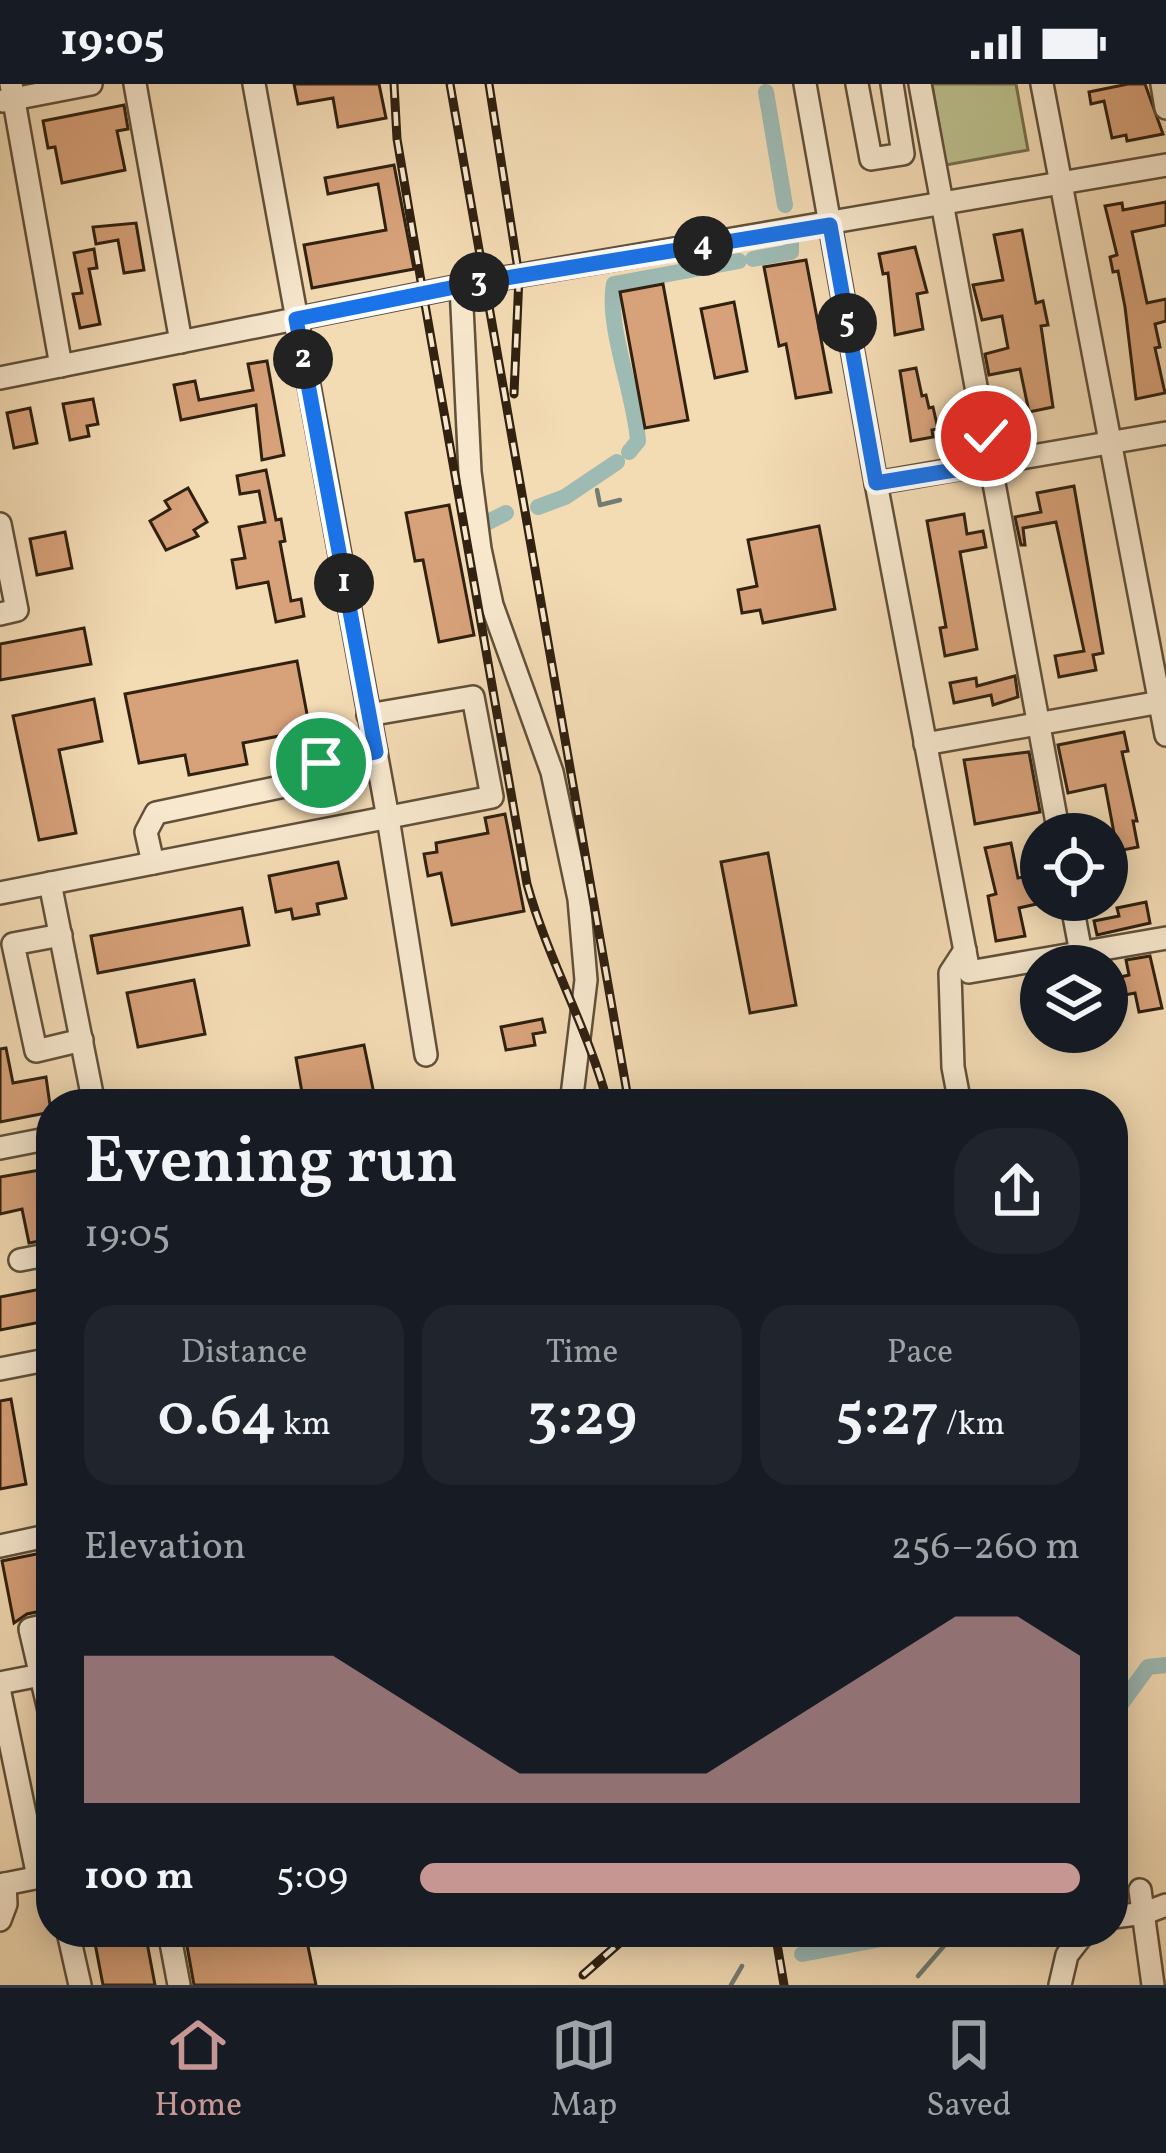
<!DOCTYPE html>
<html lang="en">
<head>
<meta charset="utf-8">
<style>
	body { margin:0; font-family:Vollkorn,serif; background:#20242c; color:#f1f3f6; height:100vh; display:flex; flex-direction:column; font-size:45px; white-space:nowrap }
	* { box-sizing:border-box; margin:0 }
	p { font-size:39px; color:#9ea1a6 }
	.icon { flex:none; width:66px; height:66px; fill:none; stroke:currentColor; stroke-width:2; stroke-linecap:round; stroke-linejoin:round }
	.map { position:relative; flex:1; overflow:hidden }
	.side { position:absolute; left:36px; top:1005px; width:1092px; height:858px; display:flex; flex-direction:column; background:#171b24; border-radius:48px; box-shadow:0 6px 30px #0003 }
	.side>* { flex:none }
	.controls { position:absolute; left:1020px; top:729px; display:grid; gap:24px }
	.controls a { display:grid; place-items:center; width:108px; height:108px; border-radius:50%; background:#171b24; box-shadow:0 6px 30px #0003; font-size:60px }
	.pin { position:absolute; display:grid; place-items:center; width:102px; height:102px; color:#fff; margin:-51px; border:6px solid #fff; border-radius:50%; box-shadow:0 3px 12px #0007 }
	.km { position:absolute; width:60px; height:60px; margin:-30px; border-radius:50%; background:#222; color:#fff; font-size:33px; line-height:60px; text-align:center }
	.round { display:grid; place-items:center; flex:none; width:126px; height:126px; border-radius:48px; background:#20242c }
	.overview { display:flex; align-items:center; justify-content:space-between; height:204px; padding:0 48px }
	h1 { font-size:66px; font-weight:600; line-height:90px }
	.metrics { display:grid; grid-template-columns:repeat(3,1fr); gap:18px; height:204px; padding:12px 48px }
	.metrics div { display:grid; align-content:center; border-radius:30px; background:#20242c; text-align:center }
	.metrics b { font-size:60px; font-weight:600 }
	.metrics small { font-size:33px; font-weight:400 }
	.metrics p { font-size:33px }
	.chart { height:336px; padding:24px 48px }
	.chart p { display:flex; justify-content:space-between }
	.chart svg { width:100%; height:216px; margin-top:12px; fill:#c59692; opacity:.7 }
	ul { padding:0 48px; list-style:none; font-size:39px }
	li { display:grid; grid-template-columns:192px 144px 1fr; align-items:center; height:90px }
	li i { height:30px; border-radius:15px; background:#c59692 }
	.status { display:flex; justify-content:space-between; align-items:center; height:84px; padding:0 60px; background:#171b24; direction:ltr }
	.status svg { height:33px; fill:currentColor }
	.dock { display:flex; justify-content:space-around; align-items:center; height:168px; border-top:3px solid #363941; background:#171b24; font-size:33px; color:#9ea1a6 }
	.dock a { display:grid; justify-items:center; gap:6px }
	.dock .selected { color:#c59692 }
	.map>svg:first-child { display:block }
	.green { fill:#bbc08d; stroke:#76704f; stroke-width:3 }
	.lines { fill:none; stroke-linecap:round; stroke-linejoin:round }
	.stream { stroke:#717d72; stroke-width:4.5 }
	.canal { stroke:#9dbab3; stroke-width:16 }
	.building { fill:#d7a179; stroke:#302111; stroke-width:3 }
	.minor-casing { stroke:#61503a; stroke-width:26 }
	.minor { stroke:#f7e8ce; stroke-width:21 }
	.rail-casing { stroke:#302111; stroke-width:9 }
	.rail { stroke:#f7e8ce; stroke-width:4.5; stroke-dasharray:14; stroke-linecap:butt }
	.route-casing { stroke:#fff; stroke-width:24 }
	.route { stroke:#1a73e8; stroke-width:15 }
</style>
</head>
<body>
<div class="status"><b>19:05</b><svg viewBox="0 0 49 12"><path d="M0 12V9h3v3zM5 12V6h3v6zM10 12V3h3v9zM15 12V0h3v12zM26 1h20v11H26zM47 4h2v5h-2z"/></svg></div>
<div class="map">
<svg width="1166" height="1901" viewBox="0 0 1166 1901">
	<rect width="100%" height="100%" fill="#f3dbb4"/>
	<filter id="stains"><feTurbulence type="fractalNoise" baseFrequency=".00167" numOctaves="4"/><feColorMatrix values="0 0 0 0 .2 0 0 0 0 .09 0 0 0 0 .02 0 0 0 .5 -.17"/></filter>
	<radialGradient id="worn" r=".72"><stop offset=".6" stop-color="#630" stop-opacity="0"/><stop offset="1" stop-color="#630" stop-opacity=".3"/></radialGradient>
	<path class="green" d="M932,0H1016L1028,66L946,81Z"/>
	<g class="lines">
		<g class="stream">
			<path d="M597,406L600,421L620,416"/>
			<path d="M918,1892L956,1848"/>
			<path d="M731,1901L742,1882"/>
		</g>
		<g class="canal">
			<path d="M766,8L785,121"/>
			<path d="M753,175L791,168V159"/>
			<path d="M629,368L638,357C635,311 606,242 614,200L739,177"/>
			<path d="M538,423L565,413L617,378"/>
			<path d="M482,441L506,429"/>
			<path d="M1113,1631L1148,1583L1166,1581"/>
			<path d="M802,1870L919,1848"/>
		</g>
	</g>
	<g class="building">
		<path d="M294,0H379L386,34L338,43L333,14L298,20Z"/>
		<path d="M1128,0H1145L1163,50L1127,57L1126,51L1112,54L1104,17L1091,20L1089,8Z"/>
		<path d="M124,21L128,45L117,47L125,86L62,99L55,63L48,64L43,37Z"/>
		<path d="M394,81L414,185L312,204L304,161L386,146L378,100L328,110L325,94Z"/>
		<path d="M1166,118V141L1132,148L1147,219L1166,215V237L1155,240L1160,263L1155,264L1165,309L1136,315L1125,223L1118,187L1113,188L1110,173L1117,171L1105,122L1122,119L1123,126Z"/>
		<path d="M136,139L144,186L124,189L118,156L96,160L93,143Z"/>
		<path d="M1022,146L1036,219L1043,217L1048,241L1041,242L1053,323L1029,328L1020,285L989,291L985,270L1008,264L1002,232L982,236L973,201L1003,196L994,151Z"/>
		<path d="M915,163L927,208L917,210L923,245L895,251L888,189L883,190L879,170Z"/>
		<path d="M94,165L97,184L89,185L100,240L80,244L73,210L82,209L74,169Z"/>
		<path d="M806,176L831,308L796,314L786,260L779,262L764,183Z"/>
		<path d="M663,200L688,336L645,344L620,208Z"/>
		<path d="M734,218L747,287L715,294L701,225Z"/>
		<path d="M267,277L284,371L262,376L256,321L181,336L174,301L195,297L199,316L253,306L248,280Z"/>
		<path d="M916,284L922,312L926,311L929,324L933,323L938,345L932,346L933,353L911,357L900,287Z"/>
		<path d="M93,315L98,340L87,342L89,352L70,356L63,320Z"/>
		<path d="M30,324L37,359L14,364L7,329Z"/>
		<path d="M266,386L276,436L281,435L285,457L280,458L291,517L301,515L304,532L276,538L268,498L237,504L232,476L245,474L239,443L265,438L259,407L240,410L237,392Z"/>
		<path d="M1074,402L1103,569L1093,571L1096,586L1059,593L1055,572L1084,567L1056,438L1023,444L1025,461H1021L1015,433L1041,428L1037,409Z"/>
		<path d="M188,404L207,438L194,446L198,452L166,466L150,437L170,425L165,417Z"/>
		<path d="M449,421L474,551L439,558L423,476L415,477L406,429Z"/>
		<path d="M964,430L967,450L983,447L986,463L960,468L977,565L945,572L940,544L946,543L927,437Z"/>
		<path d="M819,442L835,525L763,539L760,526L742,529L738,506L757,502L748,456Z"/>
		<path d="M65,448L72,484L37,491L30,455Z"/>
		<path d="M84,544L91,580L0,596V560Z"/>
		<path d="M297,577L310,646L243,659L247,680L189,691L185,671L139,679L125,610Z"/>
		<path d="M1015,592L1018,613L993,621L991,611L954,619L950,599L976,594L977,602Z"/>
		<path d="M94,615L102,657L59,666L76,749L39,756L13,632Z"/>
		<path d="M1124,648L1128,667L1122,668L1137,737H1133L1138,763L1107,769V750L1114,749L1105,701L1068,709L1058,661Z"/>
		<path d="M1029,668L1040,728L975,740L964,676Z"/>
		<path d="M505,730L524,827L452,841L441,789L428,792L424,770L437,768L436,759L488,749L485,734Z"/>
		<path d="M1011,759L1018,794L1041,789V819L1019,824L1025,852L996,857L988,812L996,810L985,764Z"/>
		<path d="M768,769L796,921L750,929L721,778Z"/>
		<path d="M338,778L346,814L317,820L319,830L293,835L291,825L276,828L269,792Z"/>
		<path d="M1146,818L1150,839L1097,851L1094,837L1119,832L1117,824Z"/>
		<path d="M242,824L249,861L98,889L91,852Z"/>
		<path d="M1150,872L1162,924L1139,928L1135,909L1109,914L1107,896L1129,891L1126,876Z"/>
		<path d="M194,896L205,950L138,963L127,909Z"/>
		<path d="M542,935L545,948L533,950L535,961L506,966L501,943Z"/>
		<path d="M364,961L374,1010L304,1020L296,974Z"/>
		<path d="M6,964L13,999L46,993L51,1028L0,1038V965Z"/>
		<path d="M51,1084V1155L29,1159L22,1125L0,1130V1093Z"/>
		<path d="M51,1203V1236L0,1246V1213Z"/>
		<path d="M11,1315L26,1400L0,1405V1317Z"/>
		<path d="M51,1467V1525L27,1530L14,1539L2,1477Z"/>
		<path d="M145,1848L155,1901H103L93,1849Z"/>
		<path d="M198,1848H305L316,1901H194L185,1851Z"/>
	</g>
	<g class="lines">
		<g class="minor-casing">
			<g id="minor">
				<path d="M11,0L61,282"/>
				<path d="M135,0L181,258"/>
				<path d="M254,0L388,734L426,971"/>
				<path d="M805,0L876,399L969,888L1166,854"/>
				<path d="M857,0L871,75L903,70L892,0"/>
				<path d="M920,0L1059,750"/>
				<path d="M1042,0L1166,651"/>
				<path d="M1162,0L1166,24"/>
				<path d="M3,17L91,0"/>
				<path d="M461,202L470,388L480,465L492,521L552,688L579,815L586,896L571,1020"/>
				<path d="M0,294L475,199L1166,81"/>
				<path d="M876,399L1166,349"/>
				<path d="M0,440L17,526L0,530"/>
				<path d="M925,660L1166,617"/>
				<path d="M153,779L146,748L156,729L304,698L321,679L376,668"/>
				<path d="M50,799L94,1020"/>
				<path d="M0,809L492,713L473,613L368,631"/>
				<path d="M1071,816L1081,869"/>
				<path d="M61,851L13,860L36,967L82,956"/>
				<path d="M1089,948V951"/>
				<path d="M960,1020L953,983L950,889L965,866"/>
				<path d="M0,1064L51,1054"/>
				<path d="M20,1176L51,1170"/>
				<path d="M0,1285L51,1275"/>
				<path d="M0,1462L51,1451"/>
				<path d="M51,1540L30,1545L51,1635"/>
				<path d="M0,1599L51,1589"/>
				<path d="M0,1609L38,1793"/>
				<path d="M0,1801L50,1791"/>
				<path d="M1140,1806L1153,1901"/>
				<path d="M1113,1833L1145,1829L1166,1821"/>
				<path d="M0,1836L6,1820L5,1800"/>
				<path d="M68,1848L80,1901"/>
				<path d="M169,1848L179,1901"/>
				<path d="M1060,1901L1067,1871L1085,1848"/>
			</g>
		</g>
		<use href="#minor" class="minor"/>
		<g class="rail-casing">
			<g id="rail">
				<path d="M394,0L397,55L423,209L527,800C548,876 588,944 608,1020"/>
				<path d="M450,0L629,1020"/>
				<path d="M489,0L519,192L514,310"/>
				<path d="M775,1848L784,1901"/>
				<path d="M583,1891L632,1848"/>
			</g>
		</g>
		<use href="#rail" class="rail"/>
	</g>
	<g class="lines">
		<g class="route-casing">
			<path id="route" d="M321,679L376,668L296,235L475,199L830,141L876,399L991,380L986,352"/>
		</g>
		<use href="#route" class="route"/>
	</g>
	<rect width="100%" height="100%" filter="url(#stains)"/>
	<rect width="100%" height="100%" fill="url(#worn)"/>
</svg>
<div class="controls">
<a><svg class="icon" aria-label="locate" viewBox="0 0 24 24"><circle cx="12" cy="12" r="6"/><path d="M12 2v4M12 18v4M2 12h4M18 12h4"/></svg></a>
<a><svg class="icon" aria-label="layers" viewBox="0 0 24 24"><path d="M12 4l9 5-9 5-9-5zM3 14l9 5 9-5"/></svg></a>
</div>
<div class="pin" style="left:321px;top:679px;background:#1e9e55"><svg class="icon" aria-label="arrive" viewBox="0 0 24 24"><path d="M6 21V4h12l-3 4 3 4H6"/></svg></div>
<div class="pin" style="left:986px;top:352px;background:#d93025"><svg class="icon" aria-label="check" viewBox="0 0 24 24"><path d="M5 12l5 5 9-10"/></svg></div>
<b class="km" style="left:344px;top:499px">1</b>
<b class="km" style="left:303px;top:275px">2</b>
<b class="km" style="left:479px;top:198px">3</b>
<b class="km" style="left:703px;top:162px">4</b>
<b class="km" style="left:847px;top:239px">5</b>
<section class="side">
<div class="overview"><div><h1>Evening run</h1><p>19:05</p></div><a class="round"><svg class="icon" aria-label="share" viewBox="0 0 24 24"><path d="M12 15V3M7 8l5-5 5 5M5 13v7h14v-7"/></svg></a></div>
<div class="metrics">
<div><p>Distance</p><b>0.64<small> km</small></b></div>
<div><p>Time</p><b>3:29</b></div>
<div><p>Pace</p><b>5:27<small> /km</small></b></div>
</div>
<div class="chart"><p><span>Elevation</span>256–260 m</p>
<svg viewBox="0 0 160 44" preserveAspectRatio="none"><path d="M0 44V14L10 14L20 14L30 14L40 14L50 22L60 30L70 38L80 38L90 38L100 38L110 30L120 22L130 14L140 6L150 6L160 14V44z"/></svg>
</div>
<ul>
<li><b>100 m</b>5:09<i style="width:100%"></i></li>
</ul>
</section>
</div>
<nav class="dock">
<a class="selected"><svg class="icon" aria-label="home" viewBox="0 0 24 24"><path d="M3 11l9-7 9 7M6 9v11h12V9"/></svg>Home</a>
<a><svg class="icon" aria-label="map" viewBox="0 0 24 24"><path d="M3 6l6-2 6 2 6-2v14l-6 2-6-2-6 2zM9 4v14M15 6v14"/></svg>Map</a>
<a><svg class="icon" aria-label="saved" viewBox="0 0 24 24"><path d="M7 4h10v16l-5-4-5 4z"/></svg>Saved</a>
</nav>
</body>
</html>
